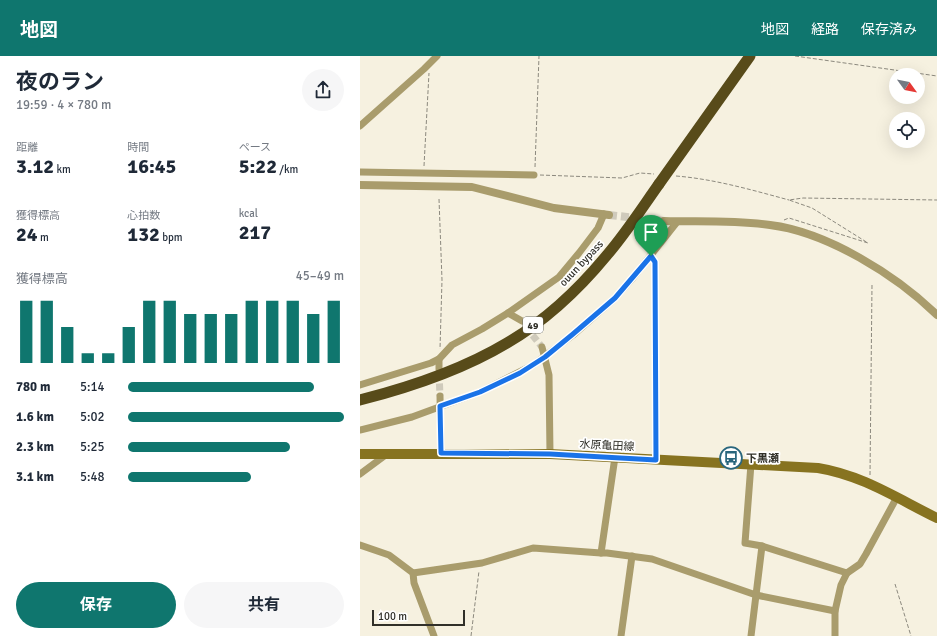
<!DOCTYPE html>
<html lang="ja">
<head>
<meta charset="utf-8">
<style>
	body { margin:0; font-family:Signika,"Noto Sans JP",sans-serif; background:#f6f6f7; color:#1f2937; height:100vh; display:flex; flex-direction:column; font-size:15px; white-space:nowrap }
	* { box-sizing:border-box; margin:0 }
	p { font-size:13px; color:#747a83 }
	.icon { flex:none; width:22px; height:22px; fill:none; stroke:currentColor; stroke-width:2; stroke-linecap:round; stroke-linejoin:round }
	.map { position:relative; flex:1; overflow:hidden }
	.details { display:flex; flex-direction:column; background:#fff; width:360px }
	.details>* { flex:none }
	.needle { width:26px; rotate:123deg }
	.fabs { position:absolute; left:529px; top:12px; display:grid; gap:8px }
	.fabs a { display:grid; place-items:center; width:36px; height:36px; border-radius:50%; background:#fff; box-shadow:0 4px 16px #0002; font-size:20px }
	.scale { position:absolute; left:12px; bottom:10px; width:93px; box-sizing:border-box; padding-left:4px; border:2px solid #313029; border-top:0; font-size:11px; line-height:14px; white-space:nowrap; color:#313029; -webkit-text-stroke:3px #fff; paint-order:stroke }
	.pin { position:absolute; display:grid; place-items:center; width:34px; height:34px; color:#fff; margin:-41px -17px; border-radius:50% 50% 50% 0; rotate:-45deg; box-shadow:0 0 4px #0007 }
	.pin .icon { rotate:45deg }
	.round { display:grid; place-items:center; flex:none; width:42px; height:42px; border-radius:21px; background:#f6f6f7 }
	.summary { display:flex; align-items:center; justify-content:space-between; height:68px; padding:0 16px }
	h1 { font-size:22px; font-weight:700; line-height:30px }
	.metrics { display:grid; grid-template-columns:repeat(3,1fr); gap:6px; height:68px; padding:4px 16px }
	.metrics div { display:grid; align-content:center }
	.metrics b { font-size:20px; font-weight:700 }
	.metrics small { font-size:11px; font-weight:400 }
	.metrics p { font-size:11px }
	.chart { height:112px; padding:8px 16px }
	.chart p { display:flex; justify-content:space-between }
	.chart svg { width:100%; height:72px; margin-top:4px; stroke:#0f766e; stroke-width:6 }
	.button { display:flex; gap:8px; margin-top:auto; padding:8px 16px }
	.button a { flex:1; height:46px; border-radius:24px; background:#0f766e; color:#fff; font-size:16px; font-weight:700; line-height:46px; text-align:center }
	.button a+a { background:#f6f6f7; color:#1f2937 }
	ul { padding:0 16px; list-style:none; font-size:13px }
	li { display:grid; grid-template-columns:64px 48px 1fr; align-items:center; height:30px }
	li i { height:10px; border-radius:5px; background:#0f766e }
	header { display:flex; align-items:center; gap:24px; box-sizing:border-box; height:56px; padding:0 20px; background:#0f766e; color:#fff }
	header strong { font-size:19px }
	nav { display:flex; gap:22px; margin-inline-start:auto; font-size:14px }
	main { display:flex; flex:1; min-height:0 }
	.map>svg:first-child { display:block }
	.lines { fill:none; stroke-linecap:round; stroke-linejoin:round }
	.minor-tunnel { stroke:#cfcabb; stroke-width:7; stroke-dasharray:7 3.5; stroke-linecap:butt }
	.tertiary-tunnel { stroke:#cfcabb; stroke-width:8; stroke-dasharray:8 4; stroke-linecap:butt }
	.path { stroke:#8c897e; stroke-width:1; stroke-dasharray:4 2; stroke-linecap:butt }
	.minor { stroke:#a99c6c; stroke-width:7 }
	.tertiary { stroke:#a99c6c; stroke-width:8 }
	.secondary { stroke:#877320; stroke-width:10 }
	.trunk { stroke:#584b1a; stroke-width:11 }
	.trunk-bridge { stroke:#584b1a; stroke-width:11 }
	.route-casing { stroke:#fff; stroke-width:8 }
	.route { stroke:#1a73e8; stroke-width:5 }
	.labels { text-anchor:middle; stroke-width:3.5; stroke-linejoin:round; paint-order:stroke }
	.shield { fill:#fff; stroke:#6f6e69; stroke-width:1 }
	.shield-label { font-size:10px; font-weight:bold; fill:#313029 }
	.street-label { font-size:11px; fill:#313029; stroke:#fff }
	.poi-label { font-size:11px; font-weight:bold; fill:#313029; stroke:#fff; text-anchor:start }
</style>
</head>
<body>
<header>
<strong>地図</strong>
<nav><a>地図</a><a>経路</a><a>保存済み</a></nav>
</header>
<main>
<section class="details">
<div class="summary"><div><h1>夜のラン</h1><p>19:59 · 4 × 780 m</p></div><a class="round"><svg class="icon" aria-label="share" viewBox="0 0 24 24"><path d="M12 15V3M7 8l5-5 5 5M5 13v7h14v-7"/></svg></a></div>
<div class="metrics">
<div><p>距離</p><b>3.12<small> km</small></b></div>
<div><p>時間</p><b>16:45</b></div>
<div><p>ペース</p><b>5:22<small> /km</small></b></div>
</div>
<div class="metrics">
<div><p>獲得標高</p><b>24<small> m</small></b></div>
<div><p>心拍数</p><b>132<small> bpm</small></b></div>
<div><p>kcal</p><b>217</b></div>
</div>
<div class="chart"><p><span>獲得標高</span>45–49 m</p>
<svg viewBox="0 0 160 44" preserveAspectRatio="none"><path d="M5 44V6M15 44V6M25 44V22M35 44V38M45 44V38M55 44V22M65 44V6M75 44V6M85 44V14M95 44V14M105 44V14M115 44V6M125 44V6M135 44V6M145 44V14M155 44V6"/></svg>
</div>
<ul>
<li><b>780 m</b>5:14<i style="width:86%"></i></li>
<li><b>1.6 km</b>5:02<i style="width:100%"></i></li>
<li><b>2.3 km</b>5:25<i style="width:75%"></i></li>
<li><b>3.1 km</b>5:48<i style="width:57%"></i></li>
</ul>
<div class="button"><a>保存</a><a>共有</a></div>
</section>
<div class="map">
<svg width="577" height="580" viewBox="0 0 577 580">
	<rect width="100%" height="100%" fill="#f6f1e0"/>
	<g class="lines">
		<g class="minor-tunnel">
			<path d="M166,271L182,291"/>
			<path d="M79,317L80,340"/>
		</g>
		<path class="tertiary-tunnel" d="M249,159L304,165"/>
		<g class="path">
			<path d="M435,0L577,20"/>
			<path d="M64,110L69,17"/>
			<path d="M175,111L179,0"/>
			<path d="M180,119L262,122L280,117L294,118"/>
			<path d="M316,120C354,123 392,134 429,144"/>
			<path d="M79,143L82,224L80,293"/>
			<path d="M424,164L429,162L508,187L452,152L429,144L443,142L577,144"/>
			<path d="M295,205L296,396"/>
			<path d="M510,419L512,229"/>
			<path d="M535,528L551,580"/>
			<path d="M111,580L119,515"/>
		</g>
		<g class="minor">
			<path d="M0,70L64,13L77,0"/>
			<path d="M0,116L174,119"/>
			<path d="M148,257L162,265"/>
			<path d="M182,291L189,319L190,398"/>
			<path d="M79,303V313"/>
			<path d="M0,329L71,307L79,303L92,289L122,273L148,257L199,221L219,197L238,172L244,158"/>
			<path d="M80,340L81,397"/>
			<path d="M0,374L52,361L120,336L173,309L213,279L255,242L272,223L317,166"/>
			<path d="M391,408L385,487L402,490L487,517"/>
			<path d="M0,418L27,398"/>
			<path d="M0,489L29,499L53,517L54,527L74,580"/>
			<path d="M241,497L255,401"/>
			<path d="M53,517L122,507L173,492L241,497H247L292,503L396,539L475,555"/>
			<path d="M261,580L272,500"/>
			<path d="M391,580L402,490"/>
			<path d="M475,580V555L481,529L487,517L500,508L506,498L537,441"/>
		</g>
		<g class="tertiary">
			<path d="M0,129L112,131L194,152L249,159"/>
			<path d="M304,165C339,166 375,164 410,169C467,176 536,219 577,259"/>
		</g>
		<path class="secondary" d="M0,398H190L458,412C502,419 538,443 577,462"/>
		<path class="trunk" d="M0,344C51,331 102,314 147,287C185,265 219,233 247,199C266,177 282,152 299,128"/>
		<path class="trunk-bridge" d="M299,128L390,0"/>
	</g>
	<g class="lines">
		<g class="route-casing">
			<path id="route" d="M291,200L295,206L296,404L190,398L81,397L80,350L120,336L160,317L185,301L213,278L255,242Z"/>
		</g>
		<use href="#route" class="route"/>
	</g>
	<defs>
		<g id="bus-ring" transform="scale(1.15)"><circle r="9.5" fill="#fff" stroke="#29667d" stroke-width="1.5"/><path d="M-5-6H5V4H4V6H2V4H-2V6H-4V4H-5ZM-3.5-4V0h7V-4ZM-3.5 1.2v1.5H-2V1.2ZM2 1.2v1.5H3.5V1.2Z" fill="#29667d"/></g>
	</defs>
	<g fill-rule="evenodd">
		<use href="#bus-ring" x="371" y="402"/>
	</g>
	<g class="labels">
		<rect class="shield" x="163" y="261" width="20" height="16" rx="3"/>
		<g class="shield-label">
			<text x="173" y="273">49</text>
		</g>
		<g class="street-label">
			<text transform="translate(221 207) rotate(-47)" y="4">ouun bypass</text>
			<text transform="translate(247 389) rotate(3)" y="4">水原亀田線</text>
		</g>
		<g class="poi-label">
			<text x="386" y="406">下黒瀬</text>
		</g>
	</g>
</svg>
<div class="fabs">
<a><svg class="needle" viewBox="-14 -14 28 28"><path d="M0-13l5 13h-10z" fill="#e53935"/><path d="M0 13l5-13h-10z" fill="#747a83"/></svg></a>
<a><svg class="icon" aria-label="locate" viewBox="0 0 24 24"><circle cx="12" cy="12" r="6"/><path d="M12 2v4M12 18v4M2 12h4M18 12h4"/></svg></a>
</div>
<div class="scale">100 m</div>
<div class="pin" style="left:291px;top:200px;background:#1e9e55"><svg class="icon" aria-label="arrive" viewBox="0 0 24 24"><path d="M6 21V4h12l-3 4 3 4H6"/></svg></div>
</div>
</main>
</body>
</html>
